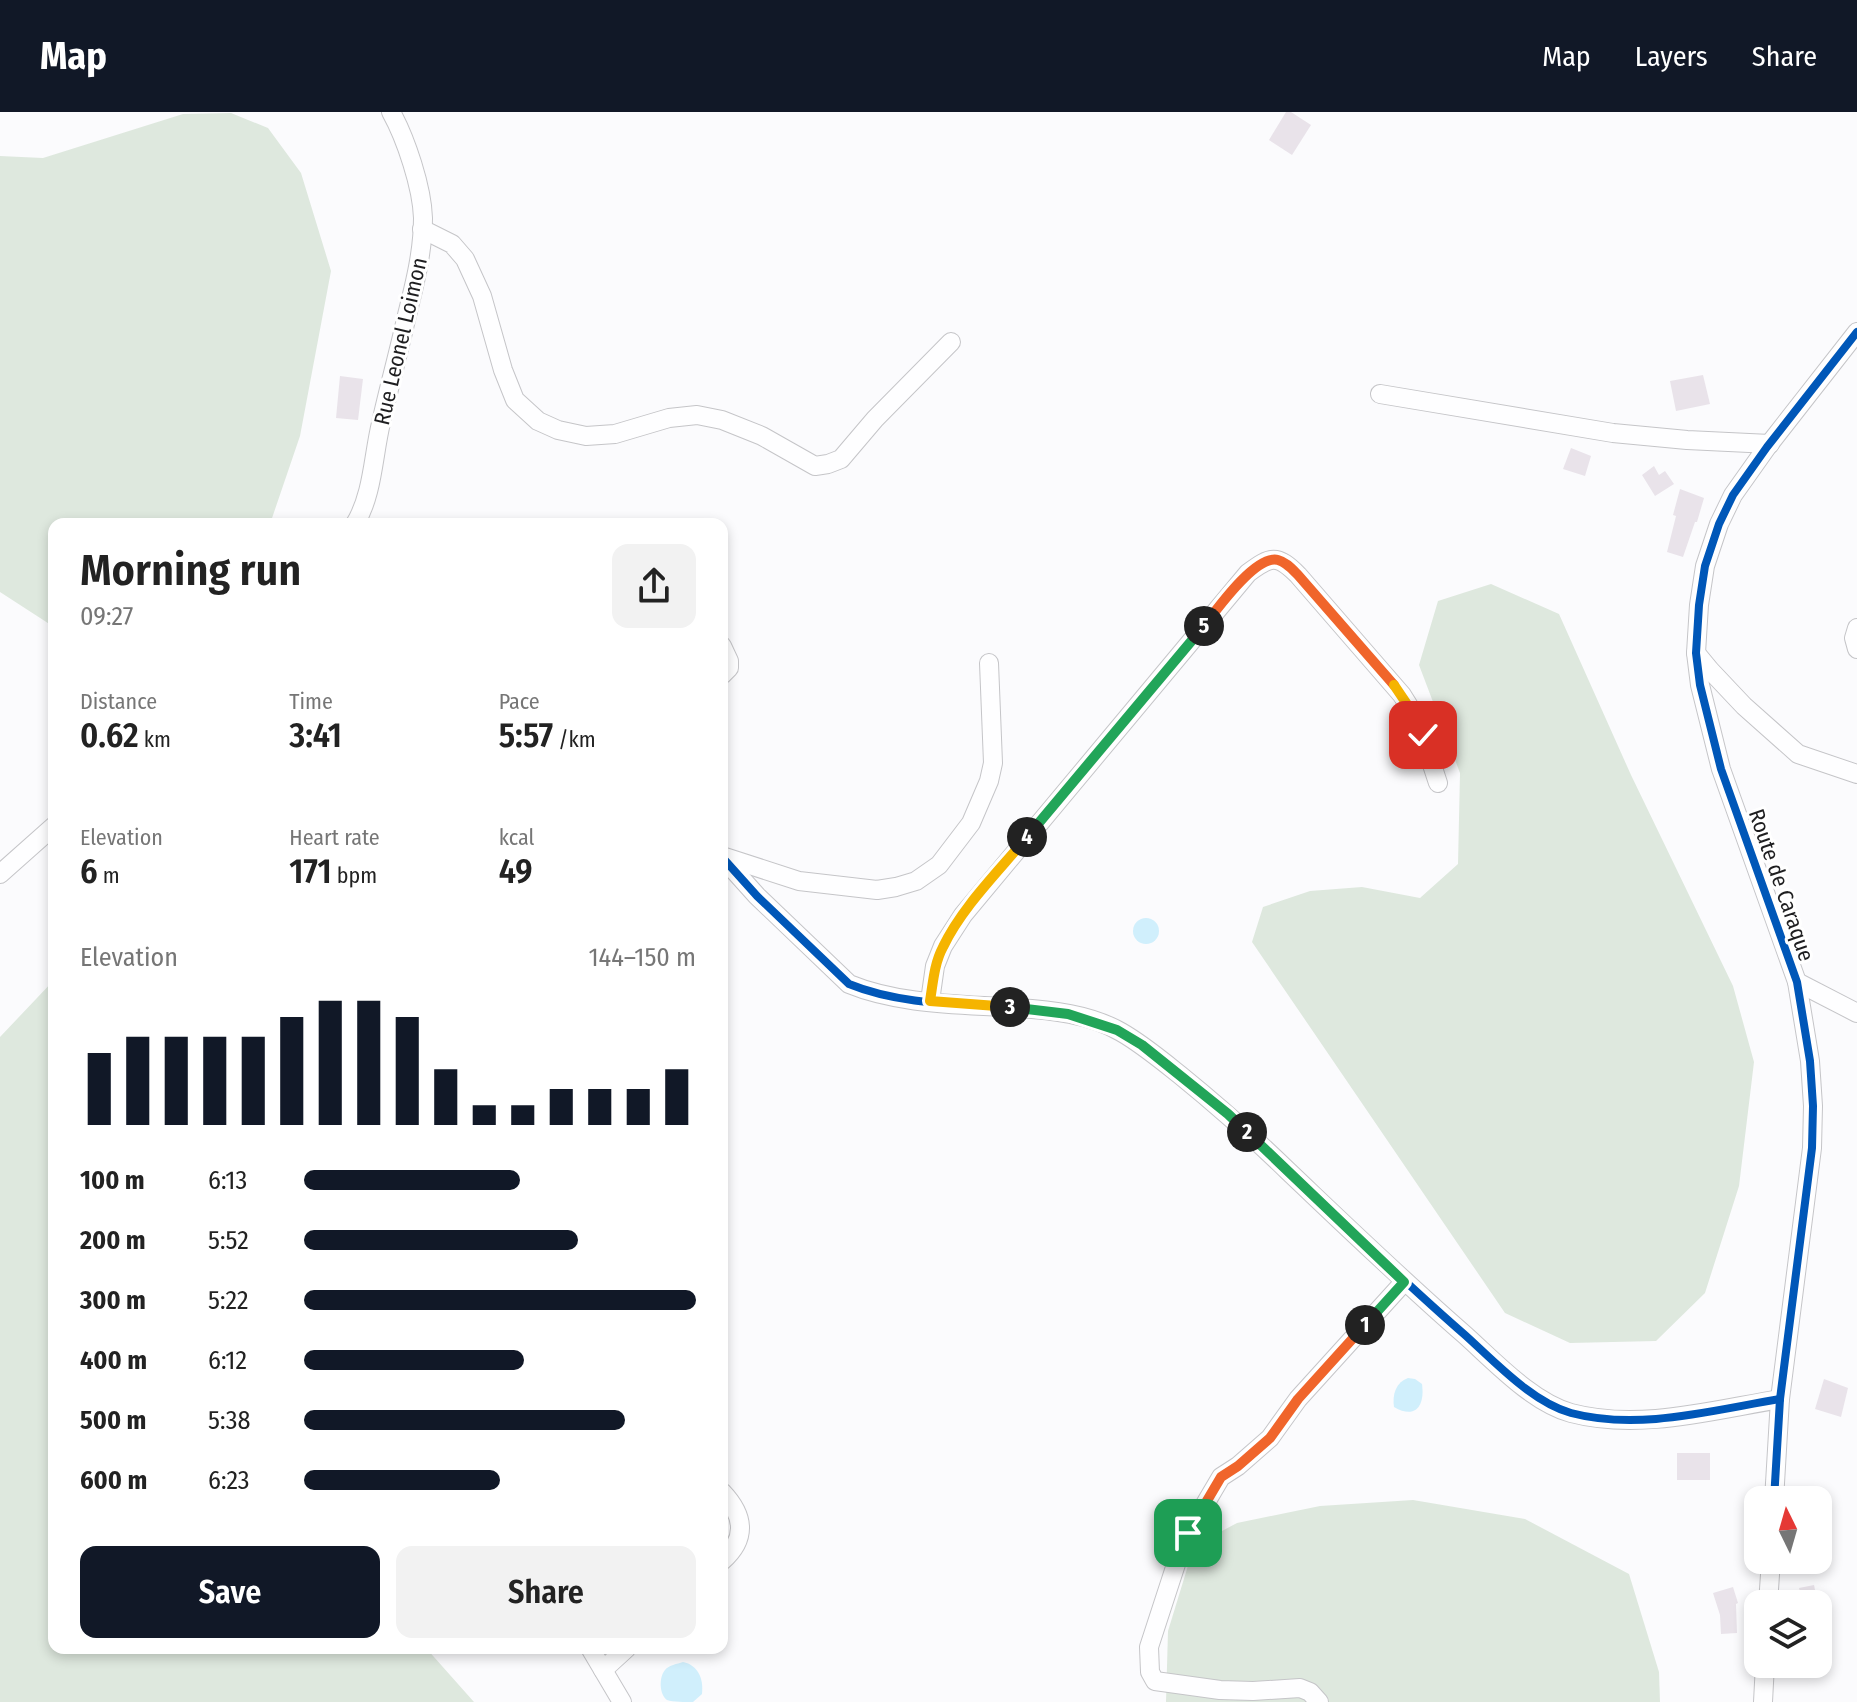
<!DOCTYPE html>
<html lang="en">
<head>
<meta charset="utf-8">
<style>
	body { margin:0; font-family:"Fira Sans Condensed",sans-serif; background:#f2f2f2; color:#222; height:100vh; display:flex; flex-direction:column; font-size:30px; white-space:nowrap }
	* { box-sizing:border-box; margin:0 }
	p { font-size:26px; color:#767676 }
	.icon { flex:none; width:44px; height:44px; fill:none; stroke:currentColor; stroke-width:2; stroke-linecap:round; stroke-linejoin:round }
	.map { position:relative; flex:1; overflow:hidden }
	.drawer { position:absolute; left:48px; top:406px; width:680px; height:1136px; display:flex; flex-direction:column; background:#fff; border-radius:16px; box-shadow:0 4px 12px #0003 }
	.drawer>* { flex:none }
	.needle { width:52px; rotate:355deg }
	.buttons { position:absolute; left:1744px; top:1374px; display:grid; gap:16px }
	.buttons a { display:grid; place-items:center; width:88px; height:88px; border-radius:16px; background:#fff; box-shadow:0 4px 12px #0003; font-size:40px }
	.pin { position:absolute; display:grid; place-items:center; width:68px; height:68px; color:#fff; margin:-34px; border-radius:16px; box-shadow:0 4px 12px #0006 }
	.km { position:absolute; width:40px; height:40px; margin:-20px; border-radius:50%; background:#222; color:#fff; font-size:22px; line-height:40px; text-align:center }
	.round { display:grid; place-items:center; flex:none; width:84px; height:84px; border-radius:16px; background:#f2f2f2 }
	.headline { display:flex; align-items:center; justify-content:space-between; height:136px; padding:0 32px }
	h1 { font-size:44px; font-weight:600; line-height:60px }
	.stats { display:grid; grid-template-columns:repeat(3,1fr); gap:12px; height:136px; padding:8px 32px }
	.stats div { display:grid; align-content:center }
	.stats b { font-size:34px; font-weight:600 }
	.stats small { font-size:22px; font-weight:400 }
	.stats p { font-size:22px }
	.chart { height:224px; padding:16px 32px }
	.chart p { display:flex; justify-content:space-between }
	.chart svg { width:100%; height:144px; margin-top:8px; stroke:#111827; stroke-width:6 }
	.button { display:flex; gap:16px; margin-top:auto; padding:16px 32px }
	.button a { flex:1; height:92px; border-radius:16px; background:#111827; color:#fff; font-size:32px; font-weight:600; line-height:92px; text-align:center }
	.button a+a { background:#f2f2f2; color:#222 }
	ul { padding:0 32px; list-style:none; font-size:26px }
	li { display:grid; grid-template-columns:128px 96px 1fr; align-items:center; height:60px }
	li i { height:20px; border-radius:10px; background:#111827 }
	header { display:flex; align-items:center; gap:48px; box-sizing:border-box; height:112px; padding:0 40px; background:#111827; color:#fff }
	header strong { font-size:38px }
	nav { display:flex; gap:44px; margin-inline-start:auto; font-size:28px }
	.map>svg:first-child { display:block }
	.green { fill:#dee8de }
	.water { fill:#d0effc }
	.building { fill:#e9e3ea }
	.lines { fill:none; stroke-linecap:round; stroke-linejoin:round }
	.minor-casing { stroke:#c5c5c8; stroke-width:20 }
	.minor { stroke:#fefeff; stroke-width:18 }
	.cycleway-casing { stroke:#fff; stroke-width:13 }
	.cycleway { stroke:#0057b8; stroke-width:8 }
	.split-1-casing { stroke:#fff; stroke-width:16 }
	.split-2-casing { stroke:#fff; stroke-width:16 }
	.split-3-casing { stroke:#fff; stroke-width:16 }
	.split-4-casing { stroke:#fff; stroke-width:16 }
	.split-5-casing { stroke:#fff; stroke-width:16 }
	.split-6-casing { stroke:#fff; stroke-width:16 }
	.split-7-casing { stroke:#fff; stroke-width:16 }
	.split-1 { stroke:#f0652b; stroke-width:10 }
	.split-2 { stroke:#22a559; stroke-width:10 }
	.split-3 { stroke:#22a559; stroke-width:10 }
	.split-4 { stroke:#f5b400; stroke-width:10 }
	.split-5 { stroke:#22a559; stroke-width:10 }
	.split-6 { stroke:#f0652b; stroke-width:10 }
	.split-7 { stroke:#f5b400; stroke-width:10 }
	.labels { text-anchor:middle; stroke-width:6; stroke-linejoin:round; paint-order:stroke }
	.street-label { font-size:22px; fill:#1e1e20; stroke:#fff }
</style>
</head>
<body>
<header>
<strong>Map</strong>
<nav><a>Map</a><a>Layers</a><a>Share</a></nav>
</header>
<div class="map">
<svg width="1857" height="1590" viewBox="0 0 1857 1590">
	<rect width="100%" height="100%" fill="#fbfbfd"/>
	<g class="green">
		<path d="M231,1L268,16L301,61L331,159L300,324L270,412H54V515L0,480V44L43,46L183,2Z"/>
		<path d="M1491,472L1559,502L1631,663L1733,874L1754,950L1739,1074L1705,1181L1656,1229L1570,1231L1505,1201L1252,830L1263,795L1310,779L1362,775L1420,786L1458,752L1460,661L1419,553L1438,489Z"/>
		<path d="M54,868V1536H426L474,1590H0V925Z"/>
		<path d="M1413,1388L1525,1407L1629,1462L1659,1560L1660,1590H1166L1168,1519L1194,1434L1237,1411L1320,1394Z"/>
	</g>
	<g class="water">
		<circle cx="1146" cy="819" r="13"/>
		<path d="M1408,1266L1415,1267L1422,1272C1425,1293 1416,1308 1394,1295C1392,1283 1396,1270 1408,1266Z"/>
		<path d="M683,1550C698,1553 704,1567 702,1582L693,1590C685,1590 673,1590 667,1588C659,1582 659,1565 665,1558C669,1553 677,1552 683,1550Z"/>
	</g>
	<g class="building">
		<path d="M1286,0H1291L1311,13L1292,43L1269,28Z"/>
		<path d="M1703,263L1710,292L1676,299L1670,269Z"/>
		<path d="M340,264L363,267L358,308L336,306Z"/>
		<path d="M1571,336L1591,344L1585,364L1563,357Z"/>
		<path d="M1654,354L1659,363L1665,359L1674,372L1655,384L1642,363Z"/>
		<path d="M1680,377L1704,386L1697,410H1695L1683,445L1667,440L1676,404L1673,403Z"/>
		<path d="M1824,1267L1848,1276L1841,1305L1815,1297Z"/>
		<rect x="1677" y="1341" width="33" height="27"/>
		<path d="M1814,1473L1818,1492H1803L1799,1476Z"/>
		<path d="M1733,1475L1738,1491L1736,1492L1737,1521L1721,1522L1720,1503L1713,1481Z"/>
	</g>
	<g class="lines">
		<g class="minor-casing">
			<g id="minor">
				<path d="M422,117L452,132L465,147L482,184L503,258L515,288L538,309L558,318L586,324L615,322L669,306L697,303L722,308L762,324L815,354L828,352L841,347L875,307L951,230"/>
				<path d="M1380,282L1613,321L1687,328L1770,332"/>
				<path d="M355,412C373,382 373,344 381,311C389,275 399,239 407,203C415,171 423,139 423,106C422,75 406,27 391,0"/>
				<path d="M1857,516L1854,526L1857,537"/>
				<path d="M722,534L729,549V556L722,563"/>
				<path d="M1696,541L1710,558L1744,594L1798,642L1857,662"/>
				<path d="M722,744L799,769L877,778L896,775L916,769L939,753L971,711L989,669L993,651L989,551"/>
				<path d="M722,745L757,784L849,872C900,893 961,892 1016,896C1051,898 1090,902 1121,920C1142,932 1160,947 1180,963C1217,993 1253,1025 1288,1059C1346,1114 1404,1170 1465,1223C1495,1250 1532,1290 1571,1301C1639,1319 1713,1298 1780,1287"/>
				<path d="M0,762L54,714"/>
				<path d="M1797,870L1857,901"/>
				<path d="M930,889L935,854L943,834L963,803L1248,461C1271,444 1277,442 1298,463L1402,583L1417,607L1438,671"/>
				<path d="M722,1380C745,1404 747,1427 722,1449"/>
				<path d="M1774,1388L1780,1287L1812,1036L1813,994L1810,949L1797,870L1721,657L1700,573L1696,541L1699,493L1705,454L1719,412L1733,383L1767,335L1857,220"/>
				<path d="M1768,1492L1771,1448"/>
				<path d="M590,1536L622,1590"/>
				<path d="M603,1558L627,1536"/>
				<path d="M1319,1590L1310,1580L1300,1576L1253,1579L1220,1578L1155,1569L1150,1560L1149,1535L1179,1443L1188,1421L1221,1365L1238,1354L1270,1326L1298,1287L1404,1170"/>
				<path d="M1763,1590L1765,1552"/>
			</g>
		</g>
		<use href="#minor" class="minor"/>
		<g class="cycleway-casing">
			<g id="cycleway">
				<path d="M722,745L757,784L849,872C900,893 961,892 1016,896C1051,898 1090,902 1121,920C1142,932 1160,947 1180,963C1217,993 1253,1025 1288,1059C1346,1114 1404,1170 1465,1223C1495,1250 1532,1290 1571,1301C1639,1319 1713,1298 1780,1287"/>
				<path d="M1774,1388L1780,1287L1812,1036L1813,994L1810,949L1797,870L1721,657L1700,573L1696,541L1699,493L1705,454L1719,412L1733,383L1767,335L1857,220"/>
			</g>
		</g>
		<use href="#cycleway" class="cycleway"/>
	</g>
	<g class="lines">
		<g class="split-1-casing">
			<path id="split-1" d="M1188,1421L1221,1365L1238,1354L1270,1326L1298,1287L1365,1213"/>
		</g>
		<g class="split-2-casing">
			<path id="split-2" d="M1247,1020L1404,1170L1365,1213"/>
		</g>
		<g class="split-3-casing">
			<path id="split-3" d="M1010,895L1068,902L1117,918L1142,933L1228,1002L1247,1020"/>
		</g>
		<g class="split-4-casing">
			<path id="split-4" d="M1010,895L930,889C933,871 934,852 943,835C962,795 999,759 1027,725"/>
		</g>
		<g class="split-5-casing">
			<path id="split-5" d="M1027,725L1204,514"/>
		</g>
		<g class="split-6-casing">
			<path id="split-6" d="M1204,514C1217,497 1256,442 1278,448C1286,450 1292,457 1298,463L1394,573"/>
		</g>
		<g class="split-7-casing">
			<path id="split-7" d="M1394,573L1417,607L1423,623"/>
		</g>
		<use href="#split-1" class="split-1"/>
		<use href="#split-2" class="split-2"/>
		<use href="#split-3" class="split-3"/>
		<use href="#split-4" class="split-4"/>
		<use href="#split-5" class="split-5"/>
		<use href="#split-6" class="split-6"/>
		<use href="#split-7" class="split-7"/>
	</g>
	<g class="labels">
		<g class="street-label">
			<text transform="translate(400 229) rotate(-77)" y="8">Rue Leonel Loimon</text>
			<text transform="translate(1782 773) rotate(71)" y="8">Route de Caraque</text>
		</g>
	</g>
</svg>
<div class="buttons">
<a><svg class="needle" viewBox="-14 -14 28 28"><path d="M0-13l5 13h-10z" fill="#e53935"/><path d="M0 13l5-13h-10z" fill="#767676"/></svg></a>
<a><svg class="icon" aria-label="layers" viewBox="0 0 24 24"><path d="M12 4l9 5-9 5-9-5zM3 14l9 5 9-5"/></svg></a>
</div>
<div class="pin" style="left:1188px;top:1421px;background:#1e9e55"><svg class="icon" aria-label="arrive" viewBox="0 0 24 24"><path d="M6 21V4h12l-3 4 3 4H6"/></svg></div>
<div class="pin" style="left:1423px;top:623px;background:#d93025"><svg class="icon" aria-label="check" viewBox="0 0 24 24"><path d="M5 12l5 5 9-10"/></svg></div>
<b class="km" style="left:1365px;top:1213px">1</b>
<b class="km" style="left:1247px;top:1020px">2</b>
<b class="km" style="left:1010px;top:895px">3</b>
<b class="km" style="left:1027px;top:725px">4</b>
<b class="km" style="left:1204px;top:514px">5</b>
<section class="drawer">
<div class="headline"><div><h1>Morning run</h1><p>09:27</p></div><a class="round"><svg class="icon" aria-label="share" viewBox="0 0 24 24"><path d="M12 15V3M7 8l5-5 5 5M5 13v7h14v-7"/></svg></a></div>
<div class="stats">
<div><p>Distance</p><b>0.62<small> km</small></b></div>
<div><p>Time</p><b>3:41</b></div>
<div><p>Pace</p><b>5:57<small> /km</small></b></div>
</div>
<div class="stats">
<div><p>Elevation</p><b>6<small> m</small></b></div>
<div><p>Heart rate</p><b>171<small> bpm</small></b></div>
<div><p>kcal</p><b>49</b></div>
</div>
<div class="chart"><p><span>Elevation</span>144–150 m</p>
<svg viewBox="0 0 160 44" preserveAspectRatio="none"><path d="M5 44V22M15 44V17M25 44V17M35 44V17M45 44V17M55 44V11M65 44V6M75 44V6M85 44V11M95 44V27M105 44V38M115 44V38M125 44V33M135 44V33M145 44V33M155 44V27"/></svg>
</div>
<ul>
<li><b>100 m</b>6:13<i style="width:55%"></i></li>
<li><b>200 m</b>5:52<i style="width:70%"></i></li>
<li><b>300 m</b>5:22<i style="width:100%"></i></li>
<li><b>400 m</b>6:12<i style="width:56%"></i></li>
<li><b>500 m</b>5:38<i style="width:82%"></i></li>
<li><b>600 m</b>6:23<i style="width:50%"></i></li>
</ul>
<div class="button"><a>Save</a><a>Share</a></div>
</section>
</div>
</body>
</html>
